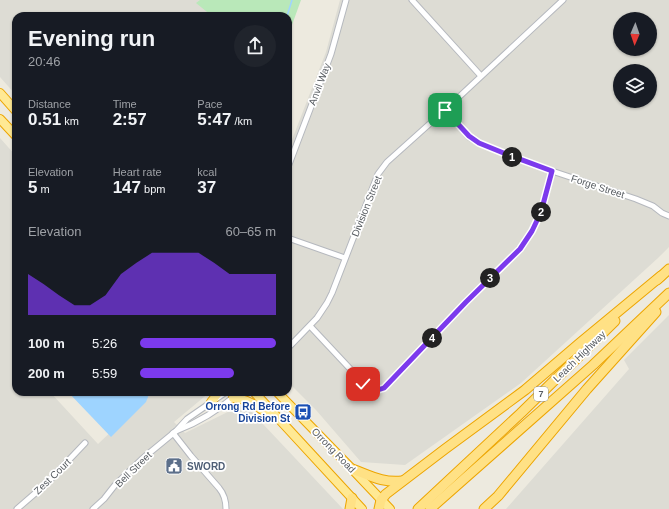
<!DOCTYPE html>
<html lang="en">
<head>
<meta charset="utf-8">
<style>
	body { margin:0; font-family:Arial,sans-serif; background:#20242c; color:#f1f3f6; height:100vh; display:flex; flex-direction:column; font-size:15px; white-space:nowrap }
	* { box-sizing:border-box; margin:0 }
	p { font-size:13px; color:#9ea1a6 }
	.icon { flex:none; width:22px; height:22px; fill:none; stroke:currentColor; stroke-width:2; stroke-linecap:round; stroke-linejoin:round }
	.map { position:relative; flex:1; overflow:hidden }
	.details { position:absolute; left:12px; top:12px; width:280px; height:384px; display:flex; flex-direction:column; background:#171b24; border-radius:12px; box-shadow:0 1px 3px #0004 }
	.details>* { flex:none }
	.needle { width:26px; rotate:182deg }
	.controls { position:absolute; left:613px; top:12px; display:grid; gap:8px }
	.controls a { display:grid; place-items:center; width:44px; height:44px; border-radius:50%; background:#171b24; box-shadow:0 1px 3px #0004; font-size:20px }
	.pin { position:absolute; display:grid; place-items:center; width:34px; height:34px; color:#fff; margin:-17px; border-radius:8px; box-shadow:0 2px 6px #0006 }
	.km { position:absolute; width:20px; height:20px; margin:-10px; border-radius:50%; background:#222; color:#fff; font-size:11px; line-height:20px; text-align:center }
	.round { display:grid; place-items:center; flex:none; width:42px; height:42px; border-radius:21px; background:#20242c }
	.head { display:flex; align-items:center; justify-content:space-between; height:68px; padding:0 16px }
	h1 { font-size:22px; font-weight:700; line-height:30px }
	.metrics { display:grid; grid-template-columns:repeat(3,1fr); gap:6px; height:68px; padding:4px 16px }
	.metrics div { display:grid; align-content:center }
	.metrics b { font-size:17px; font-weight:700 }
	.metrics small { font-size:11px; font-weight:400 }
	.metrics p { font-size:11px }
	.chart { height:112px; padding:8px 16px }
	.chart p { display:flex; justify-content:space-between }
	.chart svg { width:100%; height:72px; margin-top:4px; fill:#7c3aed; opacity:.7 }
	ul { padding:0 16px; list-style:none; font-size:13px }
	li { display:grid; grid-template-columns:64px 48px 1fr; align-items:center; height:30px }
	li i { height:10px; border-radius:5px; background:#7c3aed }
	.map>svg:first-child { display:block }
	.industrial { fill:#dddcd4; fill-rule:evenodd }
	.green { fill:#b9e8b9 }
	.water { fill:#9ed4ff }
	.lines { fill:none; stroke-linecap:round; stroke-linejoin:round }
	.stream { stroke:#9ed4ff; stroke-width:1.5 }
	.minor-casing { stroke:#b5b8be; stroke-width:7 }
	.trunk-casing { stroke:#eda500; stroke-width:10 }
	.motorway-casing { stroke:#eda500; stroke-width:11 }
	.minor { stroke:#fff; stroke-width:5 }
	.trunk { stroke:#ffe994; stroke-width:8 }
	.motorway { stroke:#ffe185; stroke-width:9 }
	.route-casing { stroke:#fff; stroke-width:8 }
	.route { stroke:#7c3aed; stroke-width:5 }
	.labels { text-anchor:middle; stroke-width:3.5; stroke-linejoin:round; paint-order:stroke }
	.shield { fill:#fff; stroke:#8a8e91; stroke-width:1 }
	.shield-label { font-size:9px; font-weight:bold; fill:#585d62 }
	.street-label { font-size:10px; fill:#585d62; stroke:#fff }
	.transit-label { font-size:10px; font-weight:bold; fill:#164399; stroke:#fff; text-anchor:end }
	.service-label { font-size:10px; font-weight:bold; fill:#4e5e75; stroke:#fff; text-anchor:start }
</style>
</head>
<body>
<div class="map">
<svg width="669" height="509" viewBox="0 0 669 509">
	<rect width="100%" height="100%" fill="#edeadf"/>
	<g class="industrial">
		<path d="M0,0H200L213,16H16V95L0,77Z"/>
		<path d="M340,0H669V247L658,258L521,383L405,465L361,462L316,410L288,382V150L326,52ZM620,19H650V49H620ZM620,71H650V101H620Z"/>
		<path d="M0,138L16,156V392H50L98,444L153,392H210L174,422L185,433L244,404L343,509H0Z"/>
		<path d="M669,315V509H506L629,369L624,360Z"/>
	</g>
	<path class="green" d="M200,0H301L288,36V16H212L196,3Z"/>
	<path class="water" d="M68,392H150L146,402L111,437Z"/>
	<g class="lines">
		<path class="stream" d="M287,16L292,0"/>
		<g class="minor-casing">
			<g id="minor">
				<path d="M412,0L481,76"/>
				<path d="M445,110L469,137L479,143L506,154L552,171L636,199L653,206L662,213L669,216"/>
				<path d="M288,167L331,54L346,0"/>
				<path d="M288,238L345,258"/>
				<path d="M310,326L369,389C375,391 378,391 384,388L466,302L520,249L532,231L541,212L552,171"/>
				<path d="M288,348L317,318L327,303L332,293L378,174L387,162L445,110L563,0"/>
				<path d="M176,431C200,422 221,408 240,392"/>
				<path d="M173,433L191,456L219,488C224,494 226,501 226,509"/>
				<path d="M17,509L47,483L85,443"/>
				<path d="M93,509L104,499L115,485L142,459L176,431L187,419L226,392"/>
			</g>
		</g>
		<g class="trunk-casing">
			<g id="trunk">
				<path d="M0,93L16,111"/>
				<path d="M0,119L16,136"/>
				<path d="M254,392L362,509"/>
				<path d="M277,392L352,469L390,509"/>
				<path d="M233,398C248,398 261,409 272,417"/>
				<path d="M211,402L219,392"/>
			</g>
		</g>
		<g class="motorway-casing">
			<g id="motorway">
				<path d="M657,280L669,269"/>
				<path d="M352,469C371,476 382,483 402,481"/>
				<path d="M350,509L352,498"/>
				<path d="M379,509L381,500L386,494L445,449L525,390L580,343L661,276"/>
				<path d="M418,509L521,413L615,321"/>
				<path d="M430,509L593,365L669,293"/>
				<path d="M484,509L498,496L587,389L656,312"/>
			</g>
		</g>
		<use href="#minor" class="minor"/>
		<use href="#trunk" class="trunk"/>
		<use href="#motorway" class="motorway"/>
	</g>
	<g class="lines">
		<g class="route-casing">
			<path id="route" d="M363,384C371,391 374,392 384,388L466,302L520,249L532,231L541,212L552,171L506,154L479,143L469,136L445,110"/>
		</g>
		<use href="#route" class="route"/>
	</g>
	<defs>
		<g id="bus-square" transform="scale(0.9)"><rect x="-9" y="-9" width="18" height="18" rx="4" fill="#1a4fb4" stroke="#fff"/><path d="M-5-6H5V4H4V6H2V4H-2V6H-4V4H-5ZM-3.5-4V0h7V-4ZM-3.5 1.2v1.5H-2V1.2ZM2 1.2v1.5H3.5V1.2Z" fill="#fff"/></g>
		<g id="civic-square" transform="scale(0.9)"><rect x="-9" y="-9" width="18" height="18" rx="4" fill="#5c6f8a" stroke="#fff"/><path d="M-.6-6.5H3V-4.5H.6V-3L4-1V1h2V6H-6V1h2V-1L-.6-3ZM-1.2 2.5V6h2.4V2.5Z" fill="#fff"/></g>
	</defs>
	<g fill-rule="evenodd">
		<use href="#bus-square" x="303" y="412"/>
		<use href="#civic-square" x="174" y="466"/>
	</g>
	<g class="labels">
		<rect class="shield" x="534" y="387" width="14" height="14" rx="3"/>
		<g class="shield-label">
			<text x="541" y="397">7</text>
		</g>
		<g class="street-label">
			<text transform="translate(319 84) rotate(-69)" y="4">Anvil Way</text>
			<text transform="translate(598 186) rotate(18)" y="4">Forge Street</text>
			<text transform="translate(366 206) rotate(-68)" y="4">Division Street</text>
			<text transform="translate(579 356) rotate(-44)" y="4">Leach Highway</text>
			<text transform="translate(334 450) rotate(46)" y="4">Orrong Road</text>
			<text transform="translate(133 469) rotate(-44)" y="4">Bell Street</text>
			<text transform="translate(52 476) rotate(-44)" y="4">Zest Court</text>
		</g>
		<g class="transit-label">
			<text x="290" y="410">Orrong Rd Before<tspan x="290" dy="12">Division St</tspan></text>
		</g>
		<g class="service-label">
			<text x="187" y="470">SWORD</text>
		</g>
	</g>
</svg>
<div class="controls">
<a><svg class="needle" viewBox="-14 -14 28 28"><path d="M0-13l5 13h-10z" fill="#e53935"/><path d="M0 13l5-13h-10z" fill="#9ea1a6"/></svg></a>
<a><svg class="icon" aria-label="layers" viewBox="0 0 24 24"><path d="M12 4l9 5-9 5-9-5zM3 14l9 5 9-5"/></svg></a>
</div>
<div class="pin" style="left:445px;top:110px;background:#1e9e55"><svg class="icon" aria-label="arrive" viewBox="0 0 24 24"><path d="M6 21V4h12l-3 4 3 4H6"/></svg></div>
<div class="pin" style="left:363px;top:384px;background:#d93025"><svg class="icon" aria-label="check" viewBox="0 0 24 24"><path d="M5 12l5 5 9-10"/></svg></div>
<b class="km" style="left:512px;top:157px">1</b>
<b class="km" style="left:541px;top:212px">2</b>
<b class="km" style="left:490px;top:278px">3</b>
<b class="km" style="left:432px;top:338px">4</b>
<section class="details">
<div class="head"><div><h1>Evening run</h1><p>20:46</p></div><a class="round"><svg class="icon" aria-label="share" viewBox="0 0 24 24"><path d="M12 15V3M7 8l5-5 5 5M5 13v7h14v-7"/></svg></a></div>
<div class="metrics">
<div><p>Distance</p><b>0.51<small> km</small></b></div>
<div><p>Time</p><b>2:57</b></div>
<div><p>Pace</p><b>5:47<small> /km</small></b></div>
</div>
<div class="metrics">
<div><p>Elevation</p><b>5<small> m</small></b></div>
<div><p>Heart rate</p><b>147<small> bpm</small></b></div>
<div><p>kcal</p><b>37</b></div>
</div>
<div class="chart"><p><span>Elevation</span>60–65 m</p>
<svg viewBox="0 0 160 44" preserveAspectRatio="none"><path d="M0 44V19L10 25L20 32L30 38L40 38L50 32L60 19L70 12L80 6L90 6L100 6L110 6L120 12L130 19L140 19L150 19L160 19V44z"/></svg>
</div>
<ul>
<li><b>100 m</b>5:26<i style="width:100%"></i></li>
<li><b>200 m</b>5:59<i style="width:69%"></i></li>
</ul>
</section>
</div>
</body>
</html>
